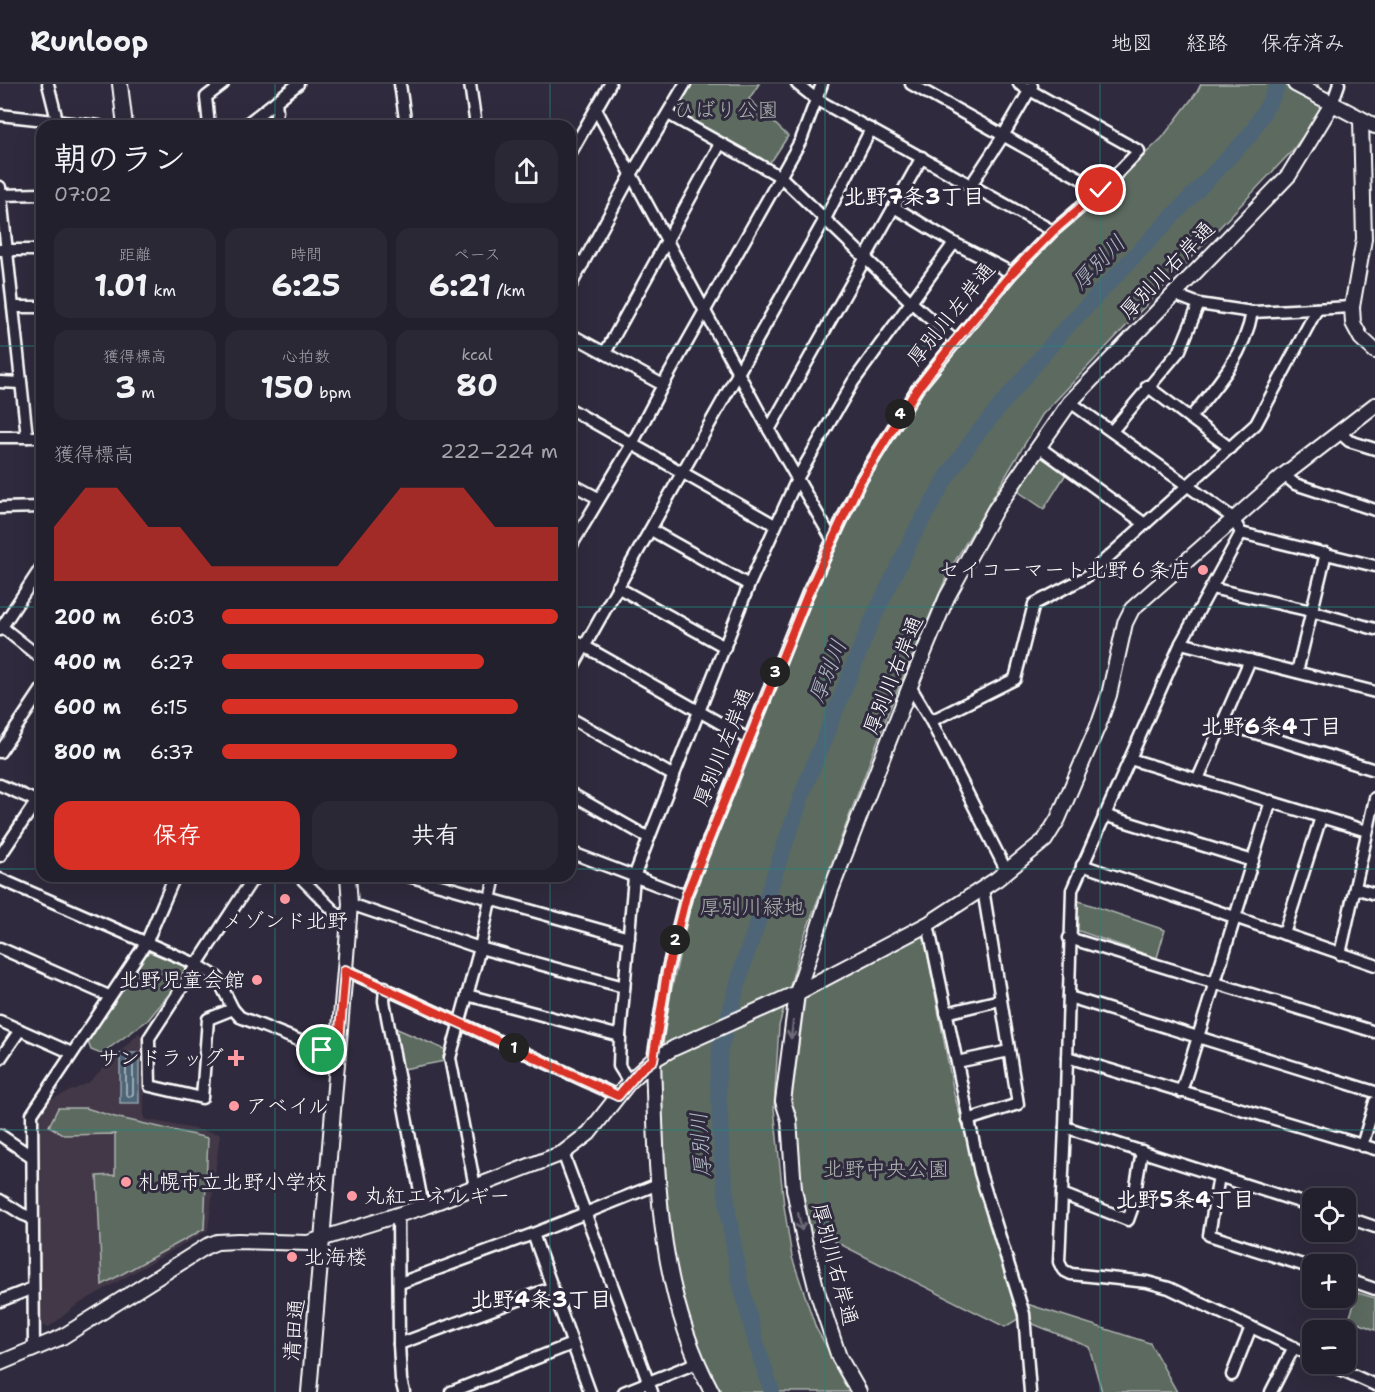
<!DOCTYPE html>
<html lang="ja">
<head>
<meta charset="utf-8">
<style>
	body { margin:0; font-family:"Shantell Sans","Klee One",sans-serif; background:#2b2836; color:#f1f3f6; height:100vh; display:flex; flex-direction:column; font-size:22px; white-space:nowrap }
	* { box-sizing:border-box; margin:0 }
	p { font-size:20px; color:#a3a3aa }
	.icon { flex:none; width:33px; height:33px; fill:none; stroke:currentColor; stroke-width:2; stroke-linecap:round; stroke-linejoin:round }
	.map { position:relative; flex:1; overflow:hidden }
	.side { position:absolute; left:36px; top:36px; width:540px; height:762px; display:flex; flex-direction:column; background:#23202e; border-radius:18px; box-shadow:0 6px 24px #0002,0 0 0 2px #403e4a }
	.side>* { flex:none }
	.fabs { position:absolute; left:1302px; top:1104px; display:grid; gap:12px }
	.fabs a { display:grid; place-items:center; width:54px; height:54px; border-radius:12px; background:#23202e; box-shadow:0 6px 24px #0002,0 0 0 2px #403e4a; font-size:30px }
	.pin { position:absolute; display:grid; place-items:center; width:51px; height:51px; color:#fff; margin:-26px; border:3px solid #fff; border-radius:50%; box-shadow:0 2px 6px #0007 }
	.km { position:absolute; width:30px; height:30px; margin:-15px; border-radius:50%; background:#222; color:#fff; font-size:16px; line-height:30px; text-align:center }
	.round { display:grid; place-items:center; flex:none; width:63px; height:63px; border-radius:18px; background:#2b2836 }
	.overview { display:flex; align-items:center; justify-content:space-between; height:102px; padding:0 18px }
	h1 { font-size:33px; font-weight:700; line-height:45px }
	.metrics { display:grid; grid-template-columns:repeat(3,1fr); gap:9px; height:102px; padding:6px 18px }
	.metrics div { display:grid; align-content:center; border-radius:15px; background:#2b2836; text-align:center }
	.metrics b { font-size:30px; font-weight:700 }
	.metrics small { font-size:16px; font-weight:400 }
	.metrics p { font-size:16px }
	.chart { height:168px; padding:12px 18px }
	.chart p { display:flex; justify-content:space-between }
	.chart svg { width:100%; height:108px; margin-top:6px; fill:#d93025; opacity:.7 }
	.cta { display:flex; gap:12px; margin-top:auto; padding:12px 18px }
	.cta a { flex:1; height:69px; border-radius:18px; background:#d93025; color:#fff; font-size:24px; font-weight:700; line-height:69px; text-align:center }
	.cta a+a { background:#2b2836; color:#f1f3f6 }
	ul { padding:0 18px; list-style:none; font-size:20px }
	li { display:grid; grid-template-columns:96px 72px 1fr; align-items:center; height:45px }
	li i { height:15px; border-radius:8px; background:#d93025 }
	header { display:flex; align-items:center; gap:36px; box-sizing:border-box; height:84px; padding:0 30px; background:#23202e; border-bottom:2px solid #403e4a }
	header strong { font-size:28px }
	nav { display:flex; gap:33px; margin-inline-start:auto; font-size:21px }
	.map>svg:first-child { display:block }
	.built { fill:#433947 }
	.green { fill:#5c6a60; stroke:#aeb4b0; stroke-width:1.5 }
	.water { fill:#4d6577; stroke:#94a3ad; stroke-width:1.5 }
	.lines { fill:none; stroke-linecap:round; stroke-linejoin:round }
	.shore { stroke:#b8c1c9; stroke-width:1.5 }
	.river { stroke:#4d6577; stroke-width:16 }
	.minor-casing { stroke:#fff; stroke-width:15 }
	.tertiary-casing { stroke:#fff; stroke-width:18 }
	.minor { stroke:#2f2a3d; stroke-width:10 }
	.tertiary { stroke:#2f2a3d; stroke-width:14 }
	.oneway { stroke:#6d6a77 }
	.route-casing { stroke:#fff; stroke-width:12 }
	.route { stroke:#d93025; stroke-width:8 }
	.grid { fill:none; stroke:#27847c; stroke-width:1.5; stroke-opacity:0.55 }
	.poi-dot { fill:#ff9aa2; stroke:#2f2a3d; stroke-width:2 }
	.labels { text-anchor:middle; stroke-width:6; stroke-linejoin:round; paint-order:stroke }
	.park-label { font-size:21px; fill:#aeb4b0; stroke:#2f2a3d }
	.street-label { font-size:21px; fill:#fff; stroke:#2f2a3d }
	.poi-label { font-size:21px; fill:#fff; stroke:#2f2a3d; text-anchor:start }
	.neighbourhood-label { font-size:22px; font-weight:bold; fill:#fff; stroke:#2f2a3d }
	.water-label { font-size:22px; font-style:italic; fill:#afbac2; stroke:#2f2a3d }
</style>
</head>
<body>
<header>
<strong>Runloop</strong>
<nav><a>地図</a><a>経路</a><a>保存済み</a></nav>
</header>
<div class="map">
<svg width="1375" height="1308" viewBox="0 0 1375 1308">
	<rect width="100%" height="100%" fill="#2f2a3d"/>
	<filter id="ink" filterUnits="userSpaceOnUse"><feTurbulence type="fractalNoise" baseFrequency=".0167" numOctaves="2"/><feDisplacementMap in="SourceGraphic" scale="12" xChannelSelector="R" yChannelSelector="G"/><feConvolveMatrix kernelMatrix="1 2 1 2 8 2 1 2 1" color-interpolation-filters="sRGB"/></filter>
	<g filter="url(#ink)">
		<path class="built" d="M139,949L143,954L144,1035L220,1050L208,1146L77,1221L48,1244L40,1240L39,1031L50,1016L88,999Z"/>
		<g class="green">
			<path d="M692,0H759L749,15L788,52L773,75L768,79L676,28Z"/>
			<path d="M1201,0H1318L1323,25L1292,67L1042,331L949,487L890,624L802,858L779,942L774,1024L784,1122L792,1173L816,1244L852,1308H721L703,1274L681,1213L668,1131L661,1036L660,979L671,908L694,807L828,476L855,415L902,334L1009,195L1062,142L1122,92L1162,54L1197,8Z"/>
			<path d="M1036,370L1066,390L1044,425L1013,404Z"/>
			<path d="M1076,816L1165,846L1157,874L1076,846Z"/>
			<path d="M923,845L954,1010L1018,1235L1005,1243L816,1148L807,1149L790,1028L805,915Z"/>
			<path d="M150,868L186,883V889L148,936L101,970L91,966L88,958L146,869Z"/>
			<path d="M395,944L446,966L443,973L445,977L403,985Z"/>
			<path d="M58,1024H86L115,1033L208,1054L204,1145L102,1201L97,1092L115,1091V1050L64,1051L49,1042Z"/>
			<path d="M1358,1209L1375,1214V1246L1349,1235Z"/>
			<path d="M1027,1220L1150,1259L1177,1308H1102L1089,1263L1026,1237Z"/>
		</g>
		<rect class="water" x="120" y="969" width="19" height="50"/>
		<g class="lines">
			<path class="shore" d="M129,975L133,978V1010L130,1013L126,1010V978Z"/>
			<path class="river" d="M772,1308L756,1259L739,1193L729,1134L722,1076L718,996L720,965L744,878L806,700L870,541L914,450L948,391L976,351L1062,248L1250,51L1272,14L1278,0"/>
			<g class="minor-casing">
				<g id="minor">
					<path d="M48,0L57,36"/>
					<path d="M400,0L406,42"/>
					<path d="M470,0L476,42"/>
					<path d="M797,0L816,15L1053,147"/>
					<path d="M911,0L1101,106"/>
					<path d="M1332,20L1339,0"/>
					<path d="M596,25L769,346L832,455"/>
					<path d="M668,30L781,93L911,218L955,257"/>
					<path d="M0,31L99,42"/>
					<path d="M209,42L206,13L223,0"/>
					<path d="M244,42L298,0"/>
					<path d="M274,42L277,27L276,17"/>
					<path d="M570,70L610,0"/>
					<path d="M971,101L1003,52L1032,2"/>
					<path d="M0,103L27,353"/>
					<path d="M1,111L42,110"/>
					<path d="M894,123L954,159L1012,189"/>
					<path d="M0,166H42"/>
					<path d="M570,173L583,180"/>
					<path d="M570,203L631,91L685,0"/>
					<path d="M1173,210L1199,220L1252,228L1352,223"/>
					<path d="M13,223H42"/>
					<path d="M570,250L663,301"/>
					<path d="M605,269L720,60"/>
					<path d="M0,298L21,299"/>
					<path d="M1147,302L1230,364"/>
					<path d="M1070,318L1233,434L1241,449L1181,559L1072,806L1065,1043L1059,1178L1063,1186L1071,1190L1147,1198L1169,1204L1312,1272"/>
					<path d="M570,325L775,441"/>
					<path d="M1190,334C1216,303 1245,270 1252,228"/>
					<path d="M769,346L922,73"/>
					<path d="M1112,347L1180,266L1199,220"/>
					<path d="M1339,348L1349,357L1375,365"/>
					<path d="M0,353H42"/>
					<path d="M1039,363L1145,440"/>
					<path d="M1284,391L1295,400L1375,426"/>
					<path d="M570,399L598,414"/>
					<path d="M0,424L42,423"/>
					<path d="M651,446L749,501"/>
					<path d="M1241,449L1375,482"/>
					<path d="M570,464L632,360L663,301L801,56L822,0"/>
					<path d="M617,503L725,563"/>
					<path d="M1211,504L1311,527L1375,545"/>
					<path d="M2,543L42,575"/>
					<path d="M0,546L42,482"/>
					<path d="M570,554L748,655"/>
					<path d="M1181,559L1375,608"/>
					<path d="M570,588L825,135L871,45"/>
					<path d="M1297,588L1326,469"/>
					<path d="M910,602L931,637L1007,788"/>
					<path d="M570,634L674,692"/>
					<path d="M931,637L1015,595L1034,520L1086,493L1256,340L1317,225"/>
					<path d="M1223,639L1375,686"/>
					<path d="M0,668L42,605"/>
					<path d="M1130,675L1367,747"/>
					<path d="M1198,695L1250,576"/>
					<path d="M0,701L41,719"/>
					<path d="M570,709L649,754"/>
					<path d="M1104,731L1253,777"/>
					<path d="M570,768L686,812"/>
					<path d="M0,772L42,709"/>
					<path d="M1082,781L1375,881"/>
					<path d="M299,792L347,840"/>
					<path d="M408,792L629,854"/>
					<path d="M0,795L198,881L217,893L233,925L240,933L323,966L338,970"/>
					<path d="M1355,804L1375,810"/>
					<path d="M350,820L480,864L624,903"/>
					<path d="M928,840L980,1089L1024,1230L1030,1308"/>
					<path d="M1284,850L1321,733"/>
					<path d="M1069,854L1375,948"/>
					<path d="M0,864L109,912"/>
					<path d="M1340,870L1375,714"/>
					<path d="M345,886L618,1012"/>
					<path d="M385,903L384,917L423,1123"/>
					<path d="M467,911L620,952"/>
					<path d="M1069,913L1375,1008"/>
					<path d="M233,925L208,935L202,1014L150,1002L149,954L250,799L257,792"/>
					<path d="M946,929L1000,916"/>
					<path d="M0,937L72,969"/>
					<path d="M1067,973L1375,1065"/>
					<path d="M0,975L20,946"/>
					<path d="M653,976L667,888L686,812L807,511L859,399L917,305L1012,189L1053,147L1101,106L1139,67L1019,0"/>
					<path d="M957,978L1009,967"/>
					<path d="M629,998L619,982L620,952L634,793L649,754L749,501L797,395L853,298L954,159"/>
					<path d="M1181,1008L1271,717"/>
					<path d="M968,1036L1018,1020L983,805"/>
					<path d="M1065,1043L1312,1122"/>
					<path d="M0,1051L31,1072"/>
					<path d="M1362,1062L1375,1018"/>
					<path d="M563,1069L652,1308"/>
					<path d="M1219,1092L1209,1151L1312,1184"/>
					<path d="M475,1103L450,974L480,864L495,792"/>
					<path d="M1062,1110L1128,1136L1132,1125L1142,1067"/>
					<path d="M0,1116L22,1130L32,1134"/>
					<path d="M398,1131L399,1260L401,1296L404,1308"/>
					<path d="M1346,1133L1375,1143"/>
					<path d="M533,1150L590,1308"/>
					<path d="M1346,1195L1375,1205"/>
					<path d="M400,1199L533,1150L658,1100"/>
					<path d="M0,1217L33,1204"/>
					<path d="M399,1260L551,1204"/>
					<path d="M34,1265L32,1030L146,859L175,792"/>
					<path d="M1329,1280L1375,1301"/>
					<path d="M1232,1291L1251,1243"/>
					<path d="M451,1308L572,1260"/>
					<path d="M624,1308L696,1279"/>
					<path d="M1271,1308L1294,1263"/>
				</g>
			</g>
			<g class="tertiary-casing">
				<g id="tertiary">
					<path d="M120,0L125,42"/>
					<path d="M1295,0L1375,42"/>
					<path d="M1361,35L1364,155L1352,223L1353,239L1361,254L1375,267"/>
					<path d="M653,976C657,1091 656,1204 712,1308"/>
					<path d="M0,1279L62,1253L207,1162L217,1158L238,1157L308,1159L423,1123L563,1069L589,1049L629,998L653,976L674,964L797,909L928,840L997,795L1045,756L1058,735L1100,637L1109,611L1125,539L1132,525L1284,391L1375,321"/>
					<path d="M309,1308L345,886L350,820L348,792"/>
					<path d="M859,1308L839,1273L817,1207L804,1156L794,1105L789,1036L783,1017L797,909L831,806L910,602L947,513L995,426L1070,318L1289,91L1332,20"/>
				</g>
			</g>
			<use href="#minor" class="minor"/>
			<use href="#tertiary" class="tertiary"/>
		</g>
		<defs><path id="oneway-shaft" d="M-6 0H5M1.5-3L5.5 0L1.5 3" fill="none" stroke-width="1.6" stroke-linecap="round" stroke-linejoin="round" transform="scale(1.5)"/></defs>
		<g class="oneway">
			<use href="#oneway-shaft" transform="translate(792 946) rotate(97)"/>
			<use href="#oneway-shaft" transform="translate(800 1138) rotate(78)"/>
		</g>
	</g>
	<g class="lines" filter="url(#ink)">
		<g class="route-casing">
			<path id="route" d="M322,966L338,970L345,886L618,1012L641,985L653,976L667,888L686,812L807,512L859,399L917,305L955,257L1012,189L1053,147L1101,106"/>
		</g>
		<use href="#route" class="route"/>
	</g>
	<path class="grid" d="M275,0V42M550,0V42M825,0V1308M1100,0V1308M0,262H42M570,262H1375M0,523H42M570,523H1375M0,785H42M570,785H1375M275,792V1308M550,792V1308M0,1046H1375"/>
	<g class="poi-dot">
		<circle cx="1203" cy="486" r="6"/>
		<circle cx="285" cy="815" r="6"/>
		<circle cx="257" cy="896" r="6"/>
		<path d="M233 965h6v6h6v6h-6v6h-6v-6h-6v-6h6z"/>
		<circle cx="234" cy="1022" r="6"/>
		<circle cx="126" cy="1098" r="6"/>
		<circle cx="352" cy="1112" r="6"/>
		<circle cx="292" cy="1173" r="6"/>
	</g>
	<g class="labels">
		<g class="park-label">
			<text x="726" y="33">ひばり公園</text>
			<text x="752" y="830">厚別川緑地</text>
			<text x="886" y="1092">北野中央公園</text>
		</g>
		<g class="street-label">
			<text transform="translate(1167 186) rotate(-46)" y="7">厚別川右岸通</text>
			<text transform="translate(951 230) rotate(-51)" y="7">厚別川左岸通</text>
			<text transform="translate(893 591) rotate(-68)" y="7">厚別川右岸通</text>
			<text transform="translate(723 663) rotate(-68)" y="7">厚別川左岸通</text>
			<text transform="translate(835 1180) rotate(75)" y="7">厚別川右岸通</text>
			<text transform="translate(294 1246) rotate(-85)" y="7">清田通</text>
		</g>
		<g class="poi-label">
			<text x="1191" y="493" text-anchor="end">セイコーマート北野６条店</text>
			<text x="285" y="844" text-anchor="middle">メゾンド北野</text>
			<text x="245" y="903" text-anchor="end">北野児童会館</text>
			<text x="224" y="981" text-anchor="end">サンドラッグ</text>
			<text x="246" y="1029">アベイル</text>
			<text x="138" y="1105">札幌市立北野小学校</text>
			<text x="364" y="1119">丸紅エネルギー</text>
			<text x="304" y="1180">北海楼</text>
		</g>
		<g class="neighbourhood-label">
			<text x="914" y="120">北野7条3丁目</text>
			<text x="1271" y="650">北野6条4丁目</text>
			<text x="1185" y="1123">北野5条4丁目</text>
			<text x="541" y="1223">北野4条3丁目</text>
		</g>
		<g class="water-label">
			<text transform="translate(1098 178) rotate(-46)" y="8">厚別川</text>
			<text transform="translate(827 587) rotate(-68)" y="8">厚別川</text>
			<text transform="translate(700 1061) rotate(-94)" y="8">厚別川</text>
		</g>
	</g>
</svg>
<div class="fabs">
<a><svg class="icon" aria-label="locate" viewBox="0 0 24 24"><circle cx="12" cy="12" r="6"/><path d="M12 2v4M12 18v4M2 12h4M18 12h4"/></svg></a>
<a>+</a>
<a>−</a>
</div>
<div class="pin" style="left:322px;top:966px;background:#1e9e55"><svg class="icon" aria-label="arrive" viewBox="0 0 24 24"><path d="M6 21V4h12l-3 4 3 4H6"/></svg></div>
<div class="pin" style="left:1101px;top:106px;background:#d93025"><svg class="icon" aria-label="check" viewBox="0 0 24 24"><path d="M5 12l5 5 9-10"/></svg></div>
<b class="km" style="left:514px;top:964px">1</b>
<b class="km" style="left:675px;top:856px">2</b>
<b class="km" style="left:775px;top:588px">3</b>
<b class="km" style="left:900px;top:330px">4</b>
<section class="side">
<div class="overview"><div><h1>朝のラン</h1><p>07:02</p></div><a class="round"><svg class="icon" aria-label="share" viewBox="0 0 24 24"><path d="M12 15V3M7 8l5-5 5 5M5 13v7h14v-7"/></svg></a></div>
<div class="metrics">
<div><p>距離</p><b>1.01<small> km</small></b></div>
<div><p>時間</p><b>6:25</b></div>
<div><p>ペース</p><b>6:21<small> /km</small></b></div>
</div>
<div class="metrics">
<div><p>獲得標高</p><b>3<small> m</small></b></div>
<div><p>心拍数</p><b>150<small> bpm</small></b></div>
<div><p>kcal</p><b>80</b></div>
</div>
<div class="chart"><p><span>獲得標高</span>222–224 m</p>
<svg viewBox="0 0 160 44" preserveAspectRatio="none"><path d="M0 44V22L10 6L20 6L30 22L40 22L50 38L60 38L70 38L80 38L90 38L100 22L110 6L120 6L130 6L140 22L150 22L160 22V44z"/></svg>
</div>
<ul>
<li><b>200 m</b>6:03<i style="width:100%"></i></li>
<li><b>400 m</b>6:27<i style="width:78%"></i></li>
<li><b>600 m</b>6:15<i style="width:88%"></i></li>
<li><b>800 m</b>6:37<i style="width:70%"></i></li>
</ul>
<div class="cta"><a>保存</a><a>共有</a></div>
</section>
</div>
</body>
</html>
